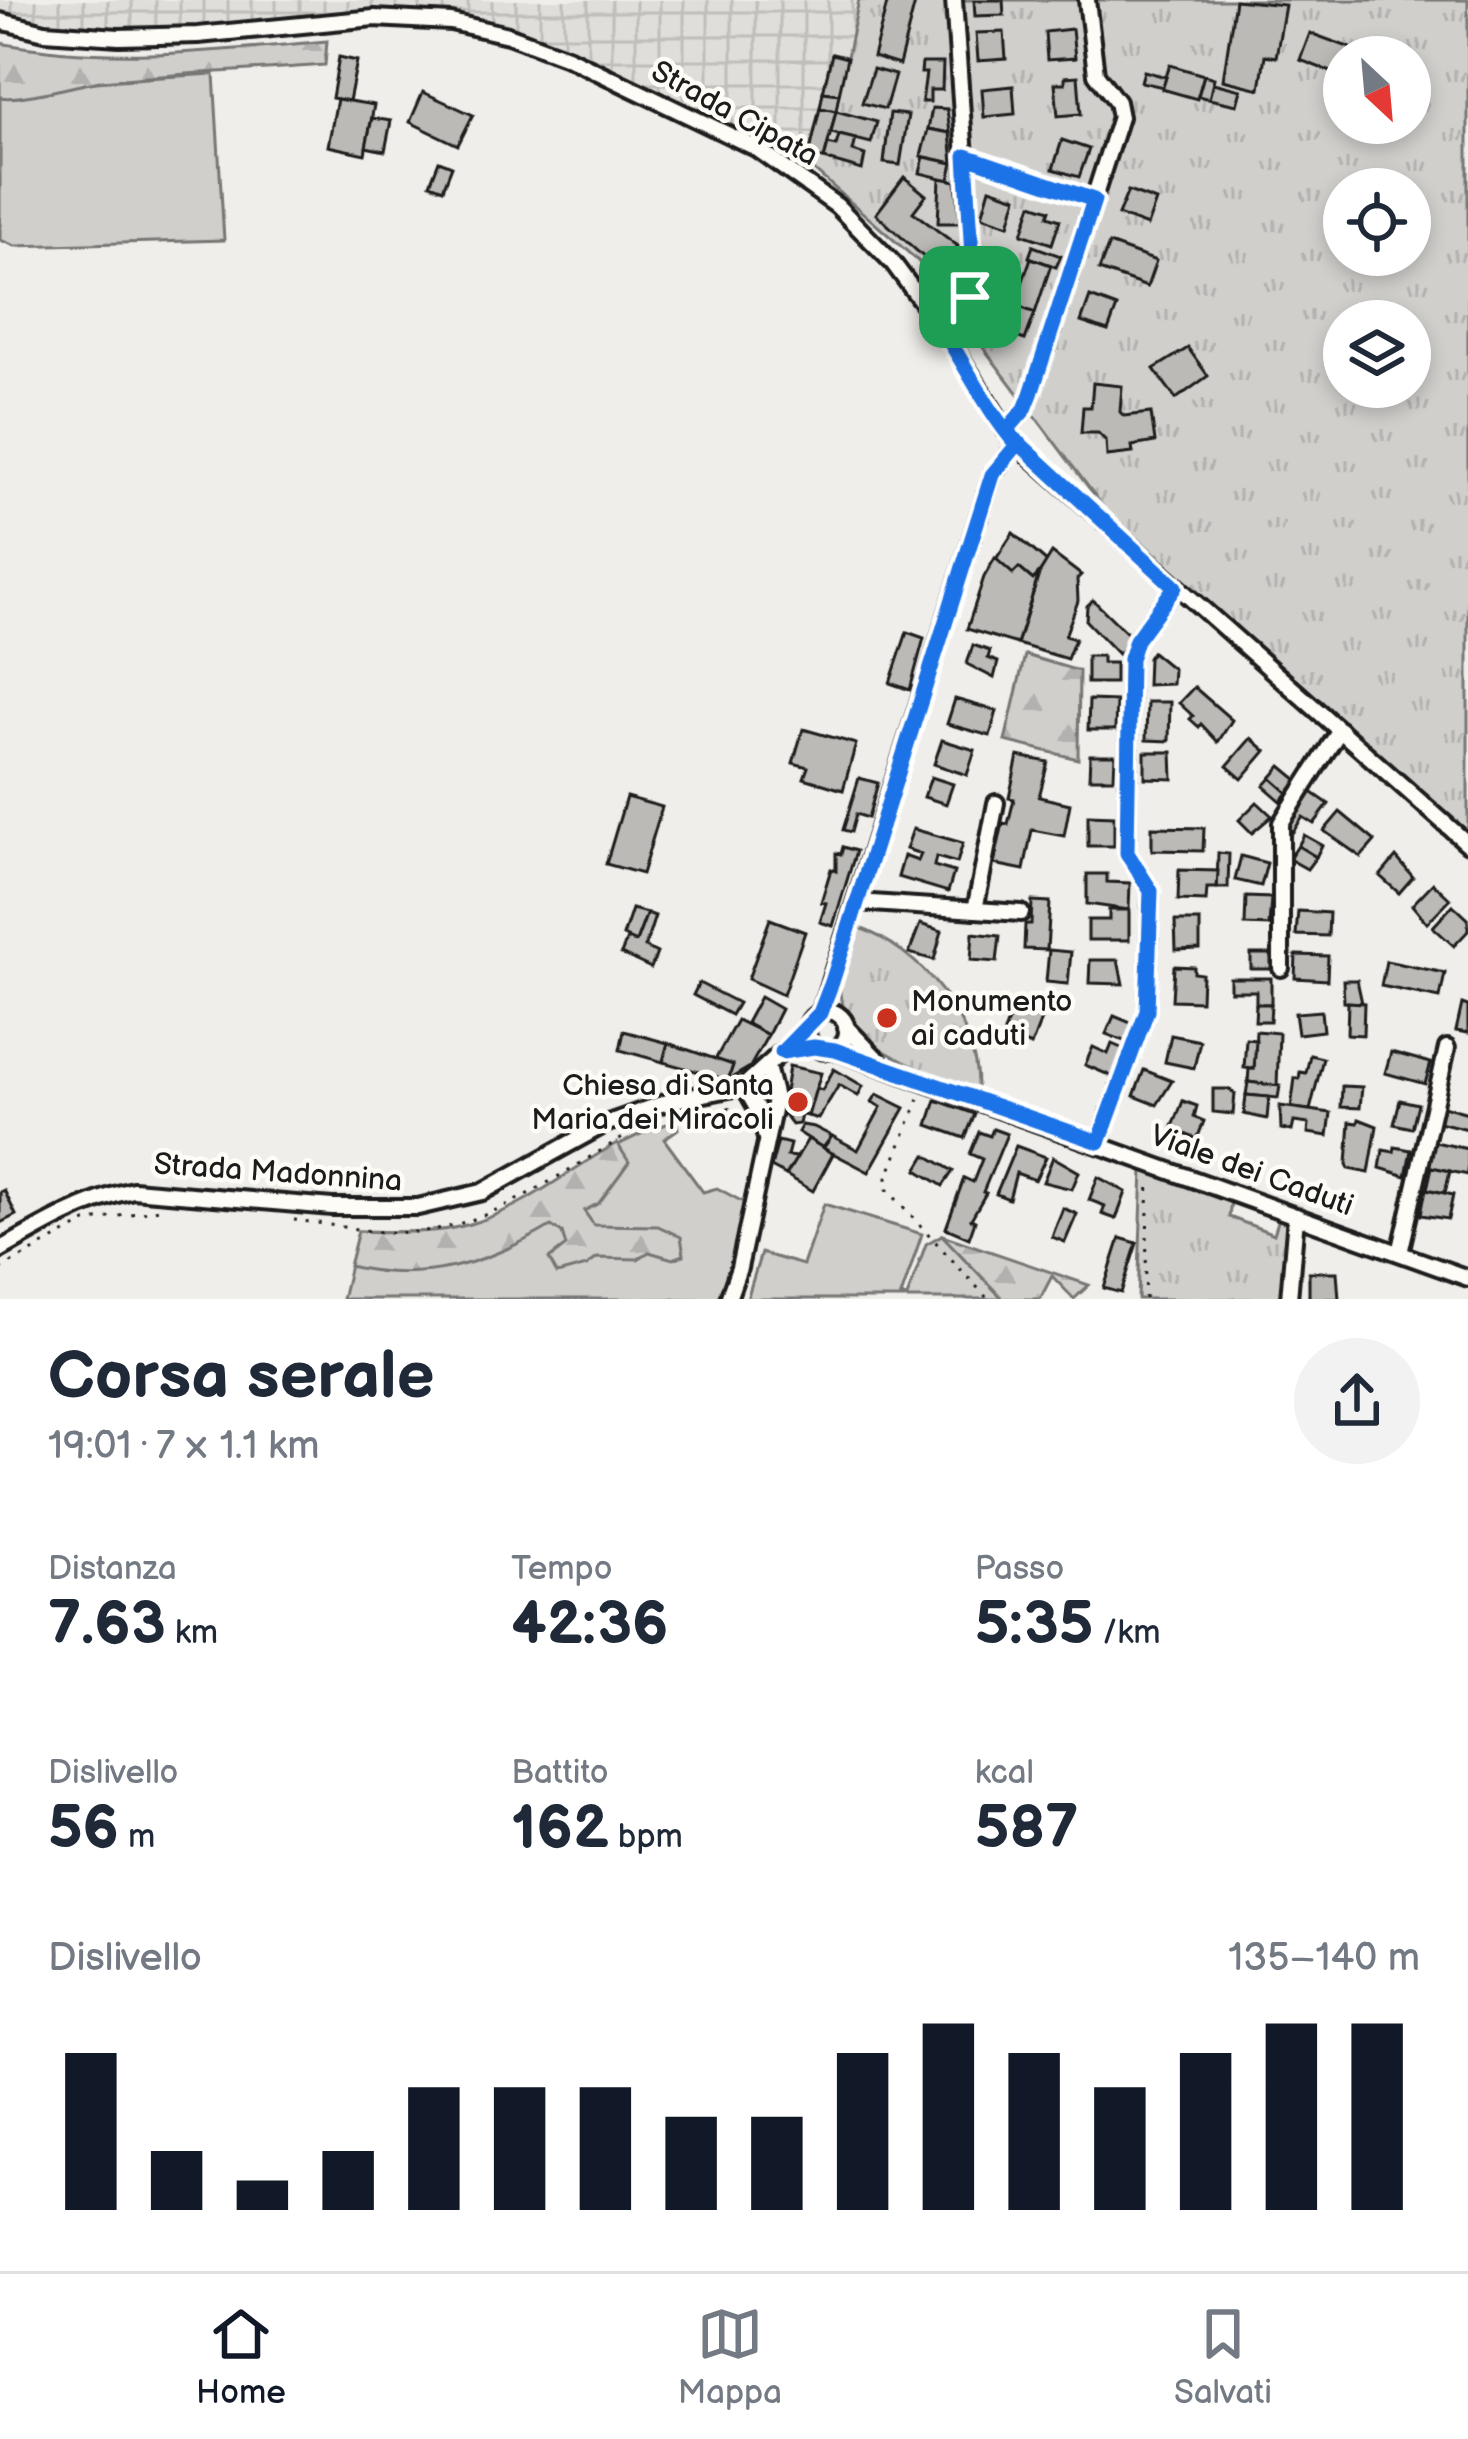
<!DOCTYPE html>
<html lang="it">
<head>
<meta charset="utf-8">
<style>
	body { margin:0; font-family:"Balsamiq Sans",sans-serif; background:#f2f2f3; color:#1f2937; height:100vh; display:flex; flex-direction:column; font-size:45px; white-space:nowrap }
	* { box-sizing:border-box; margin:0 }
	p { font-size:39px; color:#747a83 }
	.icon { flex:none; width:66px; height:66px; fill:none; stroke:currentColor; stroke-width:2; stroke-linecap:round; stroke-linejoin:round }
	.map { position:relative; height:1299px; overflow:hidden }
	.panel { display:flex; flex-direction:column; background:#fff; flex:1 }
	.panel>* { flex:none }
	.needle { width:78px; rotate:154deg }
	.controls { position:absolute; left:1323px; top:36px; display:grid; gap:24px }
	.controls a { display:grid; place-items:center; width:108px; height:108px; border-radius:50%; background:#fff; box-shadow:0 6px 18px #0003; font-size:60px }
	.pin { position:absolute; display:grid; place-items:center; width:102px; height:102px; color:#fff; margin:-51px; border-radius:24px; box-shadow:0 6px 18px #0006 }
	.round { display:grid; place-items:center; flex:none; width:126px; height:126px; border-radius:63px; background:#f2f2f3 }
	.summary { display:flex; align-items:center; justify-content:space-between; height:204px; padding:0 48px }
	h1 { font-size:66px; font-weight:800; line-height:90px }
	.stats { display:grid; grid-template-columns:repeat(3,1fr); gap:18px; height:204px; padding:12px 48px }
	.stats div { display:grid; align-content:center }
	.stats b { font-size:60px; font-weight:800 }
	.stats small { font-size:33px; font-weight:400 }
	.stats p { font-size:33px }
	.chart { height:336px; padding:24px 48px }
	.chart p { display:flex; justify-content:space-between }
	.chart svg { width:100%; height:216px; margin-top:12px; stroke:#111827; stroke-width:6 }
	.menu { display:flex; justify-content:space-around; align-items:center; height:168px; border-top:3px solid #e0e1e3; background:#fff; font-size:33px; color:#747a83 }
	.menu a { display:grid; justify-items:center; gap:6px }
	.menu .selected { color:#111827 }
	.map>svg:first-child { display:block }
	.industrial { fill:url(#industrial-grid) }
	.green { fill:#d0cfcc; stroke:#767674; stroke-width:3 }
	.forest { fill:url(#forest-firs); stroke:#767674; stroke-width:3 }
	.park { fill:url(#park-tufts); stroke:#767674; stroke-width:3; fill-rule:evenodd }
	.building { fill:#bbbab6; stroke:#1c1c1c; stroke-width:3 }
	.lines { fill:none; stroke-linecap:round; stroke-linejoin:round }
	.lane-casing { stroke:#1c1c1c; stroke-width:16 }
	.street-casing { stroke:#1c1c1c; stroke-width:22 }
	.path { stroke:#1c1c1c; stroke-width:3; stroke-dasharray:3 9; stroke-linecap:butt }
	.lane { stroke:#fdfcf7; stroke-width:8 }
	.street { stroke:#fdfcf7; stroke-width:14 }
	.route-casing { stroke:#fff; stroke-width:24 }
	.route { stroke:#1a73e8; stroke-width:15 }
	.poi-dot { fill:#c8321e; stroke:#fdfcf7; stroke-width:4.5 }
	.labels { text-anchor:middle; stroke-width:9; stroke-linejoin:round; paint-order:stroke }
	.street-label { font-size:30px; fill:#1c1c1c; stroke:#fdfcf7 }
	.poi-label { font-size:30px; fill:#1c1c1c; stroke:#fdfcf7; text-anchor:start }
</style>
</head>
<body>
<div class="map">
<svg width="1468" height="1299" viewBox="0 0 1468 1299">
	<defs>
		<pattern id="industrial-grid" width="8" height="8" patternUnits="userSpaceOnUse" patternTransform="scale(3)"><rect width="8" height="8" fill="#e0deda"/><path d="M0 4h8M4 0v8" fill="none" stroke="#c0beba"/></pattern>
		<pattern id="forest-firs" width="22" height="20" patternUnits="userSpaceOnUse" patternTransform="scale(3)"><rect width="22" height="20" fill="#d0cfcc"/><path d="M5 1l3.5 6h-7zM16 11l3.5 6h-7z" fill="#b2b1af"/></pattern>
		<pattern id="park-tufts" width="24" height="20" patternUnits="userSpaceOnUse" patternTransform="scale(3)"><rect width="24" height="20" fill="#d0cfcc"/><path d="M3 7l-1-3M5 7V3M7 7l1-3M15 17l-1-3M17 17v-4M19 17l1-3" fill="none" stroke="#b2b1af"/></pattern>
	</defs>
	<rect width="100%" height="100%" fill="#f0eeea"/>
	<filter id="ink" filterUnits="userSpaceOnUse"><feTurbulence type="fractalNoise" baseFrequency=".00833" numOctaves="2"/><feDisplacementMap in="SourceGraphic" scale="24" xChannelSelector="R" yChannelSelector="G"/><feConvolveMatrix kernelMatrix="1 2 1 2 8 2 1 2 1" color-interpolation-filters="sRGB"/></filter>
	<g filter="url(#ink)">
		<path class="industrial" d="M0,0H859L847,58L832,54L806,170L571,48L515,27L456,12L382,9L199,29L86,26L11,15L0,11Z"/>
		<g class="green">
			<path d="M214,74L224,240L15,246L0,240V97C22,101 45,88 67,85C116,79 165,77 214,74Z"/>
			<path d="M677,1121L678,1129L664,1139L703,1192L717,1188L743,1202L736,1250L720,1299H342L358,1231C394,1231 434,1235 470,1225C545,1203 601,1141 677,1121Z"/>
			<path d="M824,1204L922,1234L901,1296L907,1297L926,1244L942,1235L1003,1299H747L761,1253L803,1265Z"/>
		</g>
		<g class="forest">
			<path d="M327,41L325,65C250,71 175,73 101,81C75,85 21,101 0,97V43C108,64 217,51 327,41Z"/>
			<path d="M1025,655L1079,671L1078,759L1005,741Z"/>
			<path d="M617,1143L629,1162L599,1203L584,1211L594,1225L658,1226L681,1237L684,1255L673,1259L649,1252L638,1259L597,1258L587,1266L557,1274L549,1259L566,1246L562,1233L551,1226C486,1264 424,1284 349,1266L358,1231C394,1232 435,1235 470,1224C523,1209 569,1170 617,1143Z"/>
			<path d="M942,1235L1089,1285L1074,1299L1052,1276L1040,1299H1003Z"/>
		</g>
		<g class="park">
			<path d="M859,0H1468V846L1141,557L918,261L807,164L832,54L847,57ZM1344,57H1410V123H1344ZM1344,189H1410V255H1344ZM1344,321H1410V387H1344Z"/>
			<path d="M857,927C921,949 979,1021 977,1090C938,1077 850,1049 841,1000C836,977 850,949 857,927Z"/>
			<path d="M1143,1169L1231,1200L1229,1217L1274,1234L1279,1218L1290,1223L1281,1299H1138Z"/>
		</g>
		<g class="building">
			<path d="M888,0L915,3L899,65L873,57Z"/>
			<path d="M974,0H1003L1004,15L975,16Z"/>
			<path d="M1235,0L1285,5L1276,57L1265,55L1260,89L1223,80Z"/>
			<path d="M1072,29L1075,58L1047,60L1045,32Z"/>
			<path d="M1004,32L1006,59L978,61L976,33Z"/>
			<path d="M1310,33L1351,48L1339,75L1300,60Z"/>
			<path d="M832,54L847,58L839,94L823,92Z"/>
			<path d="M339,57L357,61L349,101L332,98Z"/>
			<path d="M922,63H943L942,90H930V102H922L926,73H921Z"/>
			<path d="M1170,65L1204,75L1197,99L1162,89Z"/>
			<path d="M873,69L895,75L885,109L862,103Z"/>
			<path d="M1144,71L1166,77L1163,87L1141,82Z"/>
			<path d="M1204,75L1214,78L1209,99L1198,96Z"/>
			<path d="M1078,76L1081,114L1058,116L1055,83H1065V77Z"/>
			<path d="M1213,83L1241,90L1237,105L1209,99Z"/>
			<path d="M1013,86L1015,114L984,117L982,89Z"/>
			<path d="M423,92L473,115L458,145L410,122Z"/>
			<path d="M823,92L839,94L836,111L820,108Z"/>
			<path d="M337,99L374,105L365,154L328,146Z"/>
			<path d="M820,108L836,111L824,159L809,156Z"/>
			<path d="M932,108L947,109L950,133L928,129Z"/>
			<path d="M836,111L877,122L871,143L831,133Z"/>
			<path d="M890,113L908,115L900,165L884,163Z"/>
			<path d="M372,118L391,121L385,151L366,147Z"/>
			<path d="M928,129L950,133L953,163L921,156Z"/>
			<path d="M839,135L856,139L853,151L865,155L862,170L824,159L828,144L836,146Z"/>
			<path d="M1062,140L1089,149L1079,177L1053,169Z"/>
			<path d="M924,157L953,163L949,180L920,173Z"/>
			<path d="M439,161L452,166L443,189L430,184Z"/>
			<path d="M904,177L926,195L913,212L958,246L939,271L876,214Z"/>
			<path d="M940,178L956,181L960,223H938Z"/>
			<path d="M990,188L1017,197L1009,225L982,216Z"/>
			<path d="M1128,191L1156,201L1147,226L1118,215Z"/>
			<path d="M1032,204L1050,210L1048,216L1060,220L1052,244L1022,234Z"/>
			<path d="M1109,244L1156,261L1147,287L1099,270Z"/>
			<path d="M958,246L964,250L959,260L964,264L965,279L958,295L938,273Z"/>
			<path d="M1033,246L1061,256L1056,267L1029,257Z"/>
			<path d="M1031,258L1051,265L1035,313L1014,306Z"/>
			<path d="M991,260L1012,269L1000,297L979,288Z"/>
			<path d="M1090,297L1117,307L1108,331L1081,322Z"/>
			<path d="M1010,303L1035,313L1025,340L1001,332Z"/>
			<path d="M1188,348L1208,376L1176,399L1154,369Z"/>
			<path d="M1093,383L1122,386L1120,412L1124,416L1151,413L1155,442L1132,446L1133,453L1107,456L1106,441L1098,433H1081L1083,407H1091Z"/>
			<path d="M1013,533L1048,563L1033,580L1019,568L1013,574L996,559Z"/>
			<path d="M1052,553L1081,575L1077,579L1078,601L1065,636L1075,639L1067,659L1017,644L1039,574Z"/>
			<path d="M995,558L1013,574L1019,568L1033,580L1039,574L1017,644L967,629L984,577Z"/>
			<path d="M1093,600L1133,639L1118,654L1086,621L1087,606Z"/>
			<path d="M907,632L924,638L910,690L890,683Z"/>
			<path d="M973,645L990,651L988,658L998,662L994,678L967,664Z"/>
			<path d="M1152,652L1173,669L1172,684L1147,685L1148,658Z"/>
			<path d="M1087,656H1102V663H1115V683H1087Z"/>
			<path d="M1194,687L1232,720L1218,742L1201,724L1199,727L1190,719L1193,716L1179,703Z"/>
			<path d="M955,699L997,711L990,736L947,724Z"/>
			<path d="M1089,700L1116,701L1115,730H1088Z"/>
			<path d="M1147,702H1170L1169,741L1146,740Z"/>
			<path d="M803,729L856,744L843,790L804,778L808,767L793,763Z"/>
			<path d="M1251,738L1266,751L1242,779L1227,766Z"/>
			<path d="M942,740L975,750L967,775L934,764Z"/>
			<path d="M1145,752H1172L1173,779L1145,778Z"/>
			<path d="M1090,755H1115L1114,778H1089Z"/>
			<path d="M1018,756L1048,762L1039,797L1070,804L1064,836L1032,830L1024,870L994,864L1003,823L1008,824L1014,799L1009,798Z"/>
			<path d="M1281,766L1298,780L1288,793L1271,778Z"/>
			<path d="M931,777L953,784L946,804L924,797Z"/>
			<path d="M859,778L878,783L868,818L856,814L851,832L843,830Z"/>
			<path d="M1271,778L1288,793L1281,801L1264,786Z"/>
			<path d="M1310,791L1329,804L1314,824L1303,817L1290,836L1286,833L1287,824Z"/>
			<path d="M626,797L662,807L642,874L606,864Z"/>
			<path d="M1257,802L1272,816L1252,833L1239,820Z"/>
			<path d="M1340,812L1375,841L1361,857L1324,831Z"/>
			<path d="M1088,815L1114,816V846H1088Z"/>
			<path d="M1152,827L1204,828L1203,851L1152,850Z"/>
			<path d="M913,829L963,843L957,863L936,857L934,866L954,872L948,892L898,877L904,856L918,861L921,854L906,849Z"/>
			<path d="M1304,835L1322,845L1316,857L1298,846Z"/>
			<path d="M1298,846L1316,857L1307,869L1289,859Z"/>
			<path d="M843,847L856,851L833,926L820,922L826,903L821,902L831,869L836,871V853L841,854Z"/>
			<path d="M1218,853L1229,854L1228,888H1217Z"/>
			<path d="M1241,856L1267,863L1261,886L1235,880Z"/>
			<path d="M1396,857L1413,877L1399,893L1380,876Z"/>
			<path d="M1179,870L1218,871L1217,888H1207L1206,901L1178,900Z"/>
			<path d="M1087,874H1107V882L1130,883L1129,910L1087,904Z"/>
			<path d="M1433,883L1450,899L1427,923L1412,905Z"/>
			<path d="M1246,897L1271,898L1269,926L1245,925Z"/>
			<path d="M1032,901L1050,902L1047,950L1024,949L1025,924H1031Z"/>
			<path d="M1453,905L1468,919V931L1454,946L1433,927Z"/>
			<path d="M632,909L647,913L636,942L623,936Z"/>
			<path d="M1109,910H1129V940H1088V920H1109Z"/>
			<path d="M1298,911L1329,913L1328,936L1296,935Z"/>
			<path d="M647,913L655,916L645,947L657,953L651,968L621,954L627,939L636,942Z"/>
			<path d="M770,919L805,932L783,995L748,979Z"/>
			<path d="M1175,921H1200V949L1176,950Z"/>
			<path d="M920,924L942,931L934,960L909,953Z"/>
			<path d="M973,933L1000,936L997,962L971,960Z"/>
			<path d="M1049,950L1071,952L1068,984L1046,982Z"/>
			<rect x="1251" y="954" width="20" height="15"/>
			<path d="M1296,955L1328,956L1327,980L1295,978Z"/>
			<path d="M1090,960H1118L1123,984L1089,983Z"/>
			<path d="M1386,961L1445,973L1440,998L1381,986Z"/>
			<path d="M1174,966L1194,967V973L1202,974L1201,1001L1172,1000Z"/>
			<path d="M1230,978H1271V1004H1256V991H1230Z"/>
			<path d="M1343,980H1357L1362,1003L1344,1002Z"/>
			<path d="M699,983L738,1003L731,1015L693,995Z"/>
			<path d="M760,997L781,1009L768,1035L746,1023Z"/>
			<path d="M1348,1002L1364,1003L1363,1035L1347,1034Z"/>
			<path d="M1026,1004L1044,1012L1031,1046L1003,1035L1011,1013L1021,1017Z"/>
			<path d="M1256,1004H1271L1270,1021H1255Z"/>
			<path d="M1462,1004L1468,1006V1033L1456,1031Z"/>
			<path d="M1321,1011L1323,1031L1298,1034L1295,1013Z"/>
			<path d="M1114,1016L1136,1025L1129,1043L1106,1034Z"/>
			<path d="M737,1020L768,1035L750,1067L728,1080L733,1065L715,1060Z"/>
			<path d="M624,1031L668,1043L663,1062L620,1050Z"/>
			<path d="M1256,1031L1279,1033L1277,1086L1248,1082L1249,1069H1254Z"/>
			<path d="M1171,1035L1200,1041L1194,1068L1165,1062Z"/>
			<path d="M1246,1039L1256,1040L1254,1069L1244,1068Z"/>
			<path d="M668,1043L733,1065L728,1080L663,1062Z"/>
			<path d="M1112,1044L1128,1051L1116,1078L1085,1065L1093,1047L1108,1054Z"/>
			<path d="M1391,1052L1431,1063L1425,1084L1385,1073Z"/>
			<path d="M1310,1055L1323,1058L1310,1110L1291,1108L1295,1078L1299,1079L1300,1072L1306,1073Z"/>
			<path d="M789,1066L821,1073L808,1116L801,1115L799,1124L792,1125L782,1112Z"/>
			<path d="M834,1069L863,1086L858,1096L839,1085L818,1119L808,1116L816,1088L822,1090Z"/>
			<path d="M1144,1070L1172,1081L1157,1105L1134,1096Z"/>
			<path d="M1248,1082L1280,1086L1278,1098L1246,1095Z"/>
			<path d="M1342,1086L1362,1087L1360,1108L1341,1107Z"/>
			<path d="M1213,1089H1229L1235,1094L1233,1114L1213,1112Z"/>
			<path d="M877,1094L905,1108L869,1172L823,1148L832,1136L858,1150L881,1107L872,1102Z"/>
			<path d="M1246,1095L1269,1097L1267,1119L1244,1114Z"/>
			<path d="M936,1100L975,1114L965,1138L928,1125Z"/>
			<path d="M1400,1100L1418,1104L1412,1128L1394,1124Z"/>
			<path d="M1183,1101L1197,1106L1194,1117L1204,1121L1197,1139L1172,1129Z"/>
			<path d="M1280,1106L1331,1113L1328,1136L1308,1133L1309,1124L1294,1122L1292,1131L1281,1129Z"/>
			<path d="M1443,1106L1468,1113V1129L1438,1122Z"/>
			<path d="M1359,1119L1377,1126L1369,1173L1349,1169L1347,1164L1350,1122L1358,1123Z"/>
			<path d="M802,1125L814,1127L832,1136L823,1148L798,1132Z"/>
			<path d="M993,1129L1007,1134L983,1192L986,1193L971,1219L975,1221L969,1238L946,1228L964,1178L973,1182L982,1159L970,1154L979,1132L990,1136Z"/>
			<path d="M808,1139L833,1154L813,1191L786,1175Z"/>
			<path d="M778,1141L790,1144L787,1156L797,1157L786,1175L771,1167Z"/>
			<path d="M1430,1141L1468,1149V1175L1425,1166Z"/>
			<path d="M1016,1146L1046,1157L1035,1180L1016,1173L1009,1199L996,1194Z"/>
			<path d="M1395,1147L1411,1150L1406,1176L1380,1168L1383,1150L1394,1152Z"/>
			<path d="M926,1155L953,1171L943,1186L917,1170Z"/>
			<path d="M1053,1157L1079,1172L1072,1189L1043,1182Z"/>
			<path d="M1432,1167L1450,1171L1445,1193L1427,1189Z"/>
			<path d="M1098,1177L1126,1192L1116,1219L1102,1214L1105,1206L1089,1200Z"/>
			<path d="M1426,1189L1453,1195L1448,1219L1421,1215Z"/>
			<path d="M4,1190L16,1215L0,1223V1192Z"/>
			<path d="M1063,1208L1077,1214L1065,1242L1052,1237Z"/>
			<path d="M1120,1238L1137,1243L1121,1293L1104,1288Z"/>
			<path d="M1309,1272H1337L1339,1299H1309Z"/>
		</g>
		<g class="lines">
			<g class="lane-casing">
				<path id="lane" d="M967,156L1094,200"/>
			</g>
			<g class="street-casing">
				<g id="street">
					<path d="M0,21L45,32L119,37L198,35L374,18L451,22L508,35L567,57L756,148L837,206L893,263L945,333L1012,440L1468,844"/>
					<path d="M945,333L965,308L973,272L954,0"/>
					<path d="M1006,431L1025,409L1031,395L1120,117L1117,102L1096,74L1087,0"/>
					<path d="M857,902L1021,913"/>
					<path d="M975,910L996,803"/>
					<path d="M1281,968V823L1340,730"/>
					<circle cx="827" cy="1031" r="20"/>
					<path d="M820,1013L992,475L1017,445"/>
					<path d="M846,1027L879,1061"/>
					<path d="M834,1050L1468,1278"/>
					<path d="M744,1086L763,1119L765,1135"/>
					<path d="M1099,1142L1147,1011L1151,891L1127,853L1130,659L1136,640L1175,587"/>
					<path d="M0,1250C43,1225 84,1201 133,1190L332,1207H418L482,1192L605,1124L670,1101L744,1086L807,1029"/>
					<path d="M1400,1253L1447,1048"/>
					<path d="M728,1299L739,1268L772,1115L775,1098L767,1067"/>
					<path d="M1289,1299L1296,1216"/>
				</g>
			</g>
			<g class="path">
				<path d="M919,1099L887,1178V1189L988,1299"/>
				<path d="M668,1119L729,1108L730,1102"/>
				<path d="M294,1220C332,1224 376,1235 414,1232C500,1226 567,1165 642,1128"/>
				<path d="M0,1269L86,1222L165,1208"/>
				<path d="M1145,1299L1149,1180"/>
			</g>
			<use href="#lane" class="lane"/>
			<use href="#street" class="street"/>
		</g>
	</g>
	<g class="lines" filter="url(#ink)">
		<g class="route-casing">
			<path id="route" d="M970,297L945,334C968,370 989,413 1017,445L992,475L832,982L820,1013L782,1052L814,1047L835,1050L1099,1142L1147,1011L1151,891L1127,853L1130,659L1136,640L1175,587L1006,431L1025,409L1031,394L1094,200L966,156L973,272L970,297"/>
		</g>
		<use href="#route" class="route"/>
	</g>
	<g class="poi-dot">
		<circle cx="887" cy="1018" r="12"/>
		<circle cx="798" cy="1102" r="12"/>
	</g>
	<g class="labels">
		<g class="street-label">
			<text transform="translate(735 113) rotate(29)" y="10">Strada Cipata</text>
			<text transform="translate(1252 1170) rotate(20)" y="10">Viale dei Caduti</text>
			<text transform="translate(278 1172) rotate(4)" y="10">Strada Madonnina</text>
		</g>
		<g class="poi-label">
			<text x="911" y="1011">Monumento<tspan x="911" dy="34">ai caduti</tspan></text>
			<text x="774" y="1095" text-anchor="end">Chiesa di Santa<tspan x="774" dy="34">Maria dei Miracoli</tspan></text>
		</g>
	</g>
</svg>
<div class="controls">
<a><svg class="needle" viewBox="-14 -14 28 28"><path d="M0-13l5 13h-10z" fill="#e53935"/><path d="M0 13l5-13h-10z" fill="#747a83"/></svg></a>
<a><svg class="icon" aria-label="locate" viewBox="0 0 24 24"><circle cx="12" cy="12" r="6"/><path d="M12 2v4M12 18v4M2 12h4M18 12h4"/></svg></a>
<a><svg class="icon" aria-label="layers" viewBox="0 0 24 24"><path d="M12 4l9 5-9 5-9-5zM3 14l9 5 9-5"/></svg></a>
</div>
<div class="pin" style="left:970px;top:297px;background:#1e9e55"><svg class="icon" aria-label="arrive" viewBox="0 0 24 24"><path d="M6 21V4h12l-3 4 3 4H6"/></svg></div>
</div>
<section class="panel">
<div class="summary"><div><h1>Corsa serale</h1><p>19:01 · 7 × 1.1 km</p></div><a class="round"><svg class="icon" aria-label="share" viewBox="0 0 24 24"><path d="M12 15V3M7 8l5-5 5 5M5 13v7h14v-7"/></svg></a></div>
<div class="stats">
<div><p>Distanza</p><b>7.63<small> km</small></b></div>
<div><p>Tempo</p><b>42:36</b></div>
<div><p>Passo</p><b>5:35<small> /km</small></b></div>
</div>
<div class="stats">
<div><p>Dislivello</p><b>56<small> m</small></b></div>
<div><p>Battito</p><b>162<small> bpm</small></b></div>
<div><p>kcal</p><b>587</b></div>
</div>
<div class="chart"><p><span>Dislivello</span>135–140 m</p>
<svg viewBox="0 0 160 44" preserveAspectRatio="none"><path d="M5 44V12M15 44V32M25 44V38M35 44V32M45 44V19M55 44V19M65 44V19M75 44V25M85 44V25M95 44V12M105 44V6M115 44V12M125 44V19M135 44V12M145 44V6M155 44V6"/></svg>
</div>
</section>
<nav class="menu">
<a class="selected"><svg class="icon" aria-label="home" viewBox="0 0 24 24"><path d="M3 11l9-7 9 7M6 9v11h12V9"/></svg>Home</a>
<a><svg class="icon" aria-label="map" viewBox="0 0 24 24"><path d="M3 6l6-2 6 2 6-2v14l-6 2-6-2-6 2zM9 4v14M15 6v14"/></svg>Mappa</a>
<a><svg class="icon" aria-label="saved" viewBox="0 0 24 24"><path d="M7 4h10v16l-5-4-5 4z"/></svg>Salvati</a>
</nav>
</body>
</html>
